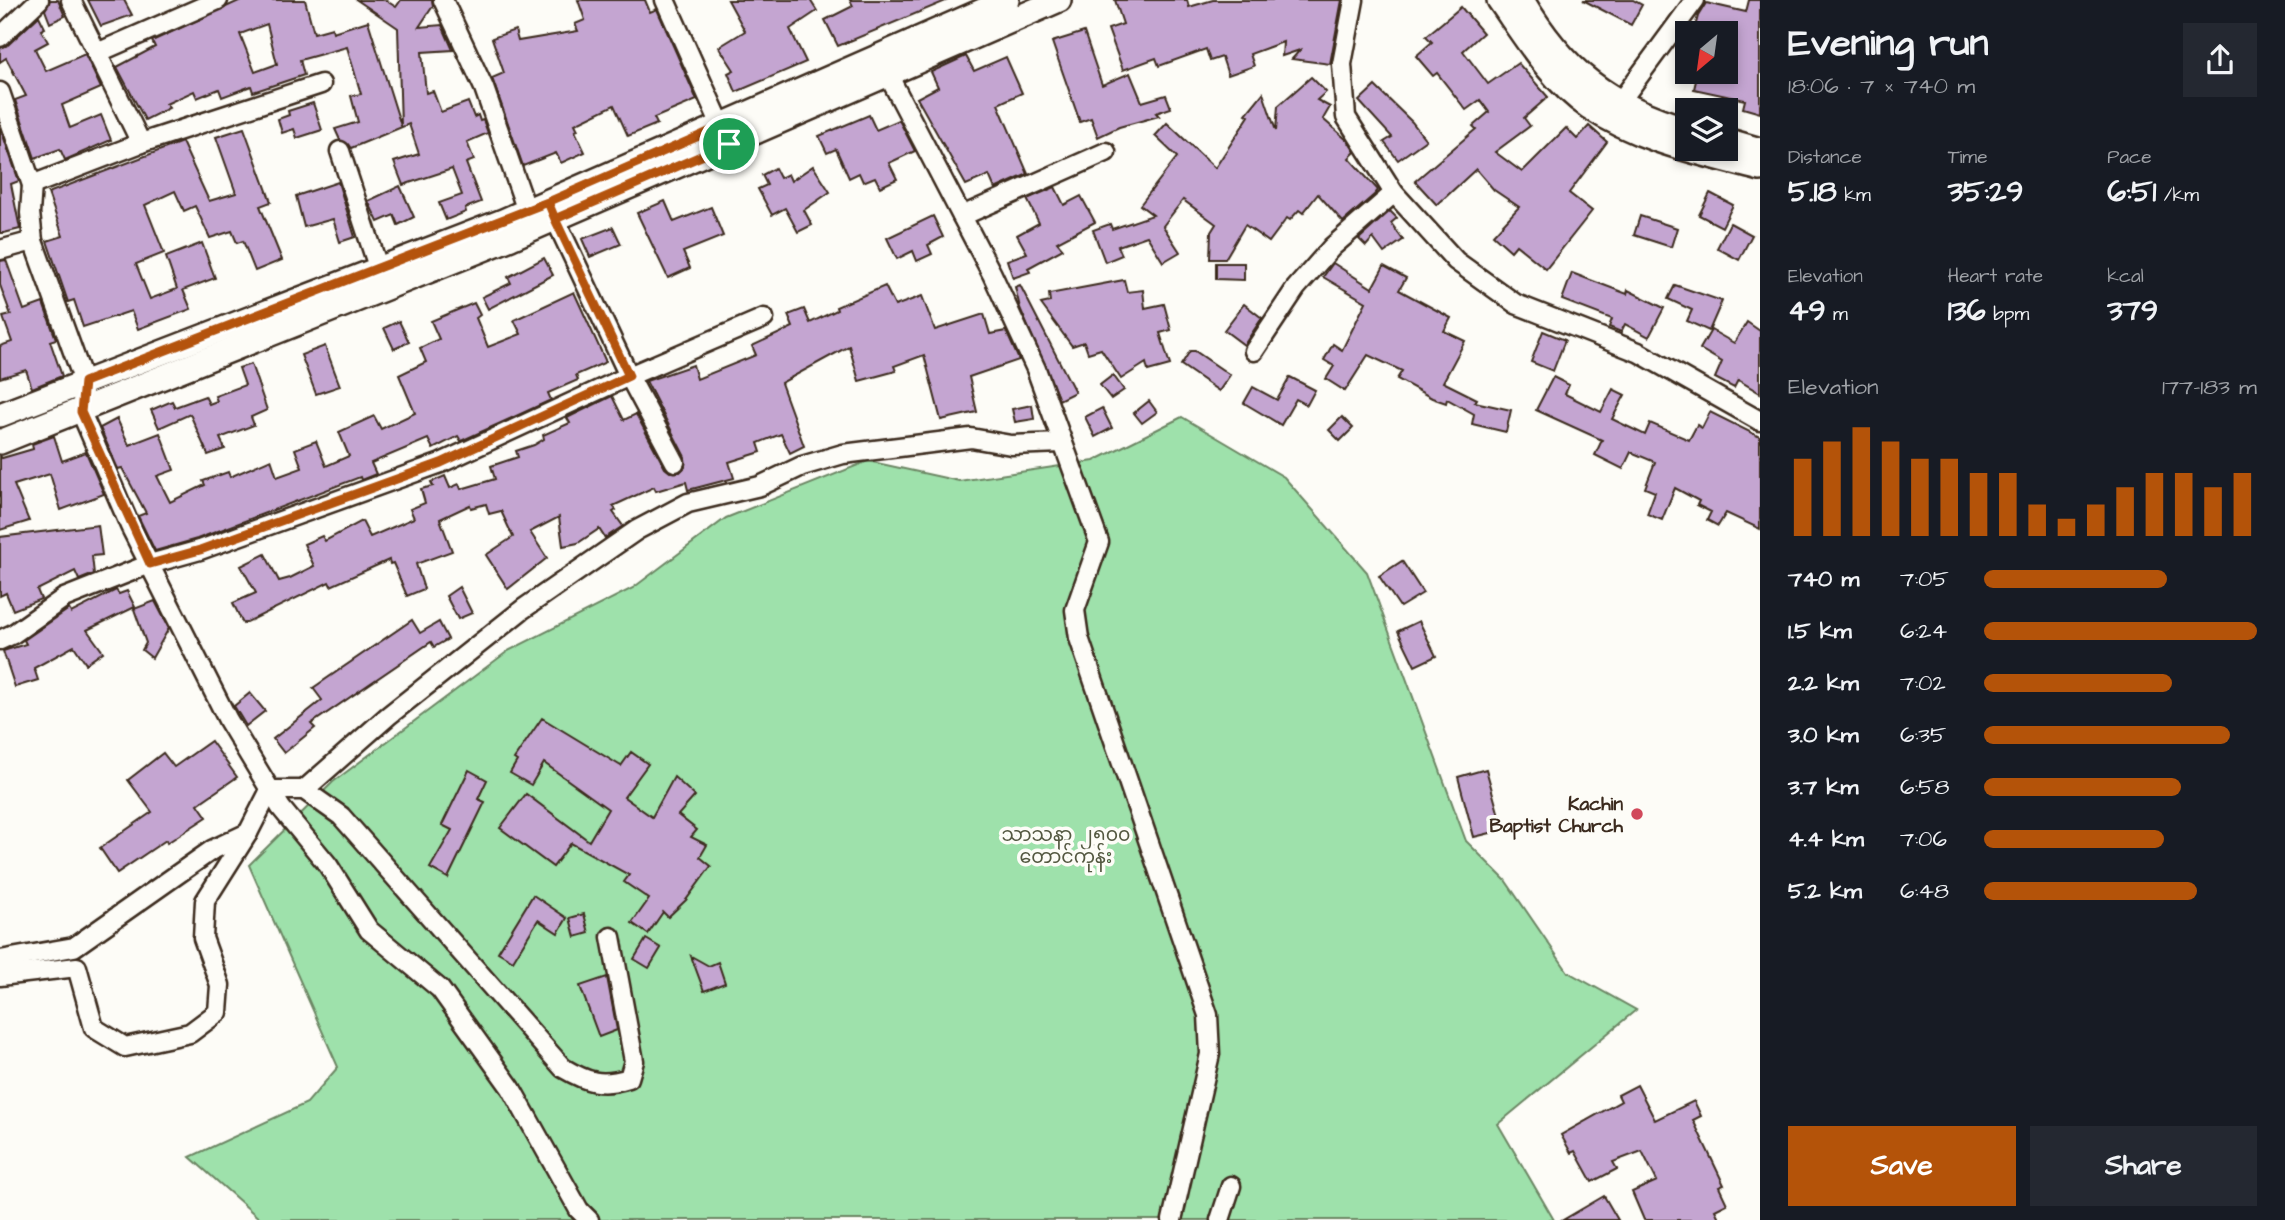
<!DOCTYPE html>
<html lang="en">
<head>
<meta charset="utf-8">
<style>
	body { margin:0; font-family:"Architects Daughter","Noto Sans Myanmar",sans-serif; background:#242831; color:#f1f3f6; height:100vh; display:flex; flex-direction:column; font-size:26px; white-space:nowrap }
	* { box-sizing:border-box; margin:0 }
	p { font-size:23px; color:#9ea1a6 }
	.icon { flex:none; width:38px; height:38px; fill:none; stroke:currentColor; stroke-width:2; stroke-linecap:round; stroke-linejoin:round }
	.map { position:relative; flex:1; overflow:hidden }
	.sheet { display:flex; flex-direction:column; background:#171b24; width:525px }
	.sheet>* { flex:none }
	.needle { width:46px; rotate:209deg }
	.buttons { position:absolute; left:1675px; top:21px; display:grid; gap:14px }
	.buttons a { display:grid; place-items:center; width:63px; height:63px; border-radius:0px; background:#171b24; box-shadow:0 4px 10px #0003; font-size:35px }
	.pin { position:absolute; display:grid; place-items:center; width:60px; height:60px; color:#fff; margin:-30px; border:4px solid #fff; border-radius:50%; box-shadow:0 2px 7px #0007 }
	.round { display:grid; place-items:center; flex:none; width:74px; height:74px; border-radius:0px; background:#242831 }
	.overview { display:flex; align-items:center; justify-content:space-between; height:119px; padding:0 28px }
	h1 { font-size:38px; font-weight:700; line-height:52px }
	.metrics { display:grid; grid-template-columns:repeat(3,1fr); gap:10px; height:119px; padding:7px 28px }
	.metrics div { display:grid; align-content:center }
	.metrics b { font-size:30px; font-weight:700 }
	.metrics small { font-size:19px; font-weight:400 }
	.metrics p { font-size:19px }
	.chart { height:196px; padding:14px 28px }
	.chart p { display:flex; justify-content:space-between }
	.chart svg { width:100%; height:126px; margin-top:7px; stroke:#b45309; stroke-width:6 }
	.cta { display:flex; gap:14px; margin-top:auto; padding:14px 28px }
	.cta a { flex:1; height:80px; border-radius:0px; background:#b45309; color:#fff; font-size:28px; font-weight:700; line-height:80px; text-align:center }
	.cta a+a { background:#242831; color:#f1f3f6 }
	ul { padding:0 28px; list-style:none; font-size:23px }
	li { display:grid; grid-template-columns:112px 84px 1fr; align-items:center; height:52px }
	li i { height:18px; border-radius:9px; background:#b45309 }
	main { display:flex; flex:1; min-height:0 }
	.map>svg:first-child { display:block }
	.green { fill:#9ee1ab; stroke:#6c8664; stroke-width:2 }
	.building { fill:#c4a5d1; stroke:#3b2a1e; stroke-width:2; fill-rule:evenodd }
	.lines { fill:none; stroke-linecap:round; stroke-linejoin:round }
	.minor-casing { stroke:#3b2a1e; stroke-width:23 }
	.major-casing { stroke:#3b2a1e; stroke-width:28 }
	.minor { stroke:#fdfcf7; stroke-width:18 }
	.major { stroke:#fdfcf7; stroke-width:23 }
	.route-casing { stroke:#fff; stroke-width:14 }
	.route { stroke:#b45309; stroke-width:9 }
	.poi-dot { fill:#d1495b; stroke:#fdfcf7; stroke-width:2.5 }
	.labels { text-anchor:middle; stroke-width:7; stroke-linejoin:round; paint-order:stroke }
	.poi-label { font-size:19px; font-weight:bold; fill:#3b2a1e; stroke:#fdfcf7; text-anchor:end }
	.park-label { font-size:19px; fill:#545841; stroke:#fdfcf7 }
</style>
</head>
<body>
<main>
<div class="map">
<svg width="1760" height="1220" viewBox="0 0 1760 1220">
	<rect width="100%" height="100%" fill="#fdfcf7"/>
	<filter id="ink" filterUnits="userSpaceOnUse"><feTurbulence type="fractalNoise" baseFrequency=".0143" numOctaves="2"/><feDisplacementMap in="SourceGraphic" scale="14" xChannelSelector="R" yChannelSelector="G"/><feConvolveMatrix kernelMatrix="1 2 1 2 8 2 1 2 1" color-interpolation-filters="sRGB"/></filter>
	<g filter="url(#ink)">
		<path class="green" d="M1182,417L1284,477L1367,572L1466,841L1505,880L1568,972L1636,1010L1498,1124L1554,1220H261L190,1157L307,1103L338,1067L249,865L333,782L508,651L633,588L726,518L868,461L959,481L1094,461Z"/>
		<g class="building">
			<path d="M50,0H58L65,16L50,23L45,10Z"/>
			<path d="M88,0H124L132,15L101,26Z"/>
			<path d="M241,0H305L314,33L332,28L333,32L368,21L401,126L398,28L357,0H385L396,7L401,0H432L433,6L419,27L442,25L453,50L422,52L426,93L433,91L441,112L468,102L474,117L478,115L480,121L483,120L488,133L467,142L474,160L466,163L481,202L465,208L466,212L446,220L439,203L462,195L452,169L403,185L394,162L419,154L409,124L351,148L340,140L335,129L358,122L351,96L361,94L347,47L300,60L304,75L253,92L251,86L222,97L219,89L197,98L194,91L166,104L169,108L145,120L117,67L155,47L152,41ZM267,24L277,64L255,72L240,34Z"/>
			<path d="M578,0H645L650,12L657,9L697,100L654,118L657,124L628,136L614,105L575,124L578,130L575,131L585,152L561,163L556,153L523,166L492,78L504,73L492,38L515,30L518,41L578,31L575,24L585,20Z"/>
			<path d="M728,0H810L817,11L790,29L806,62L736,92L728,73L734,70L719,47L745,31Z"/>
			<path d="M850,0H945L946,1L838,46L825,20L853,6Z"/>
			<path d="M1115,0H1187L1189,7L1213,0H1342L1330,64L1292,59L1300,50L1282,56L1283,42L1250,54L1254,66L1228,75L1222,57L1210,61L1206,49L1159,66L1156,58L1123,70L1108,29L1123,24Z"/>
			<path d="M1583,0H1633L1642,5L1631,25Z"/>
			<path d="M1749,0H1760V113L1743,108L1745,100L1694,89L1698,72H1726V33L1695,27L1698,16L1706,3L1746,12Z"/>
			<path d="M1461,7L1483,33L1463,51L1488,84L1518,63L1548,97L1524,118L1530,126L1495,152L1522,172L1566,128L1577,139L1589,126L1607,142L1569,193L1592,211L1546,269L1516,245L1511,251L1493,235L1519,207L1494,190L1476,169L1437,205L1415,181L1476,129L1473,126L1489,112L1480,100L1466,110L1437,73L1433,76L1416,56L1432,42L1426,36Z"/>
			<path d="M39,16L45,28L41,30L48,42L35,49L46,71L85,54L101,88L62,105L70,128L101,115L111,140L65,160L60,149L35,158L15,100L26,96L6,58L0,62V48L8,45Z"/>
			<path d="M1084,32L1102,85L1130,73L1142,102L1166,95L1171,108L1156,113L1159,116L1119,127L1098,137L1091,118L1080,122L1052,42Z"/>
			<path d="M966,56L974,71L1006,57L1022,93L998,104L1028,174L995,189L989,175L966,185L917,98L938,87L931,72Z"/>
			<path d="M1311,77L1326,92L1317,100L1330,107L1323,119L1348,141L1355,152L1349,158L1378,190L1374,195L1343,222L1318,194L1303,213L1299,210L1290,220L1287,218L1269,242L1245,225L1225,259H1210L1211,232L1216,224L1183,200L1163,226L1180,252L1163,262L1147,236L1118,246L1122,255L1105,262L1093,230L1110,224L1112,229L1153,215L1140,205L1177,157L1155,136L1167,123L1215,168L1249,116L1246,114L1263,93L1276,131L1278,106Z"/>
			<path d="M1375,86L1412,122L1426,140L1398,160L1384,142L1392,137L1359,101Z"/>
			<path d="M313,103L322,130L297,138L294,129L282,133L278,119L289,115L288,111Z"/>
			<path d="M869,115L876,130L899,120L915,151L889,163L897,179L880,187L875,177L863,182L859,173L849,178L836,149L827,153L819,136Z"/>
			<path d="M0,127L19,181L11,184L20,229L4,233H0Z"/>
			<path d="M244,128L271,202L260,206L282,260L255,271L243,241L237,243L232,231L210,238L195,206L184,211L175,191L145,205L164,253L136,264L150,299L177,289L166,257L202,243L215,278L183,290L191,309L138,329L131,311L83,327L74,300L68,302L47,241L63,236L48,193L182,142L209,201L236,193L216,137Z"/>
			<path d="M813,166L830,192L804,210L812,225L798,232L785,208L772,215L758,189L767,185L762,175L775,168L780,178L788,174L791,181Z"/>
			<path d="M338,182L355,237L340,242L333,219L304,227L296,196Z"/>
			<path d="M400,186L414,217L398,225L394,215L378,222L368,201Z"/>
			<path d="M1055,187L1064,205L1081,196L1095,222L1057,242L1063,249L1028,268L1030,272L1013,278L1007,260L1027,253L1017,235L1039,223L1027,199Z"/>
			<path d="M1710,193L1733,205L1722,227L1699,215Z"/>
			<path d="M665,201L674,222L711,207L723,236L683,252L690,268L668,278L637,213Z"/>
			<path d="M1390,211L1397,218L1391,223L1403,240L1384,253L1373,238L1366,246L1359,239Z"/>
			<path d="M933,216L943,237L928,245L932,254L917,261L913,251L897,259L887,238Z"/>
			<path d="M1640,216L1677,228L1671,247L1634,235Z"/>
			<path d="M1730,223L1752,235L1739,260L1717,248Z"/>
			<path d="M613,227L621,244L590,257L582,239Z"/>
			<path d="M544,258L553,275L488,309L482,297L511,283L508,277Z"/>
			<path d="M6,260L24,310L43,303L56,339L50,341L62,376L32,388L26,370L0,378V346L12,342L3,317L11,315L0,285V261Z"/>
			<path d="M1216,263H1244V280L1216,279Z"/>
			<path d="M1333,263L1372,288L1384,266L1406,278L1399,290L1451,318L1444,331L1465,341L1443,382L1477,399L1475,402L1511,410L1506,432L1472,424L1474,414L1447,399L1446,403L1432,398L1397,379L1402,371L1368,355L1345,391L1326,379L1334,366L1324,360L1333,344L1342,350L1366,302L1323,277Z"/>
			<path d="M1572,273L1627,294L1628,290L1664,308L1649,337L1625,324L1621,332L1609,327L1612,319L1562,300Z"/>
			<path d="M1124,280L1127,292L1143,290L1145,308L1164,304L1171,330L1160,333L1170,365L1148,371L1146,363L1121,379L1101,349L1088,353L1084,342L1072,346L1041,304L1050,302L1049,294Z"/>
			<path d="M1020,285L1075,392L1059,400L1020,308L1015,287Z"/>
			<path d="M1675,285L1722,301L1709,331L1687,321L1692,310L1668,299Z"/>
			<path d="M885,286L895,306L922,296L935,330L984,314L990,334L1006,331L1019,360L969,377L977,412L941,420L924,355L894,366L896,371L859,381L849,346L781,383L804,446L790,453L781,434L758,443L761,452L729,462L734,478L688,490L686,482L656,491L654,487L613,506L616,510L613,512L623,526L605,538L599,529L578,543L563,546L559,517L530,532L547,558L508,589L486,555L513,537L501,511L489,514L486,504L471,508L470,505L440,519L452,551L416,564L424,589L407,596L393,563L390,564L389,560L331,586L329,582L243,624L233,603L256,593L241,566L265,554L279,581L290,578L314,566L304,544L322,536L325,541L362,521L370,537L414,518L410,509L425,503L421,489L433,486L431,482L445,476L450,488L459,484L461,489L495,479L491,466L518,457L516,451L534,445L544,439L543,435L570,423L567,418L573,415L612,396L624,420L636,414L665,468L670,472H680L685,467V457L646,381L693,365L697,379L756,355L752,346L793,327L788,315L804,309L810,323L837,310L836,307Z"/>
			<path d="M574,292L606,362L576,375L578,380L548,393L551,400L461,441L458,436L433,449L428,439L371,463L376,474L361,480L360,477L197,539L155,551L138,516L146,513L122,468L118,469L100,428L117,419L129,445L160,433L174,470L157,476L170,502L205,485L203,481L228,472L230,477L271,459L277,477L302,468L295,449L316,441L326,466L349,456L339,432L374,416L381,429L415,413L399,375L426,362L420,348L439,339L431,321L474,303L480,315L476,318L488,347L521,334L514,320Z"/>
			<path d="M1244,304L1262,318L1244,345L1224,330Z"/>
			<path d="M399,321L409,342L394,349L384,328Z"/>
			<path d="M1747,322L1760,331V393L1738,380L1734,388L1715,378L1722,362L1700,349L1711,330L1734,343Z"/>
			<path d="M1543,331L1565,340L1553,371L1531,362Z"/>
			<path d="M325,346L340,386L316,394L301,355Z"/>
			<path d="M1190,351H1195L1230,375L1219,391L1181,365Z"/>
			<path d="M251,364L267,410L251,417L254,425L220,438L225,449L208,455L190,414L159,428L151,410L172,401L175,407L205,396L209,404L217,401L215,396L245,385L239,368Z"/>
			<path d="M1113,375L1124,390L1111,399L1100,385Z"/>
			<path d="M1290,377L1315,390L1307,405L1296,399L1281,425L1244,403L1253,387L1277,400Z"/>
			<path d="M1553,377L1569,385L1565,394L1601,412L1613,389L1625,395L1612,419L1645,435L1650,423L1689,440L1697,425L1702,428L1710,412L1760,437V529L1726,513L1718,526L1707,520L1711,512L1697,505L1699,501L1675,488L1662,520L1647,514L1655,492L1645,488L1655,462L1631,452L1623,469L1595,455L1602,440L1536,410Z"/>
			<path d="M1149,401L1157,412L1142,423L1134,413Z"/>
			<path d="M1032,405L1034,419L1015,422L1012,409Z"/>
			<path d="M1102,408L1112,428L1095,437L1085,417Z"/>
			<path d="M1342,417L1353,428L1340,441L1329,430Z"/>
			<path d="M54,436L62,461L86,452L104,494L61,510L50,474L14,485L29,521L0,530V456L2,458L33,449L32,444Z"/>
			<path d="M98,525L102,555L92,556L94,574L79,580L75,571L37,590L41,599L13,610L6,593L0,596V537Z"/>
			<path d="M1402,561L1423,593L1400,607L1379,576Z"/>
			<path d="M459,587L472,613L458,619L446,596Z"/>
			<path d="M116,590L119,594L127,591L135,607L87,630L103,652L86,664L74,646L34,668L38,680L15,687L3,651L26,644L24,640L69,609L71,613Z"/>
			<path d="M155,601L169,628L152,658L142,650L146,643L134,609Z"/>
			<path d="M412,620L420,633L439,622L448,639L434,647L431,642L311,724L315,728L284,753L273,739L322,700L313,688Z"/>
			<path d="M1419,621L1436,656L1415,666L1398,631Z"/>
			<path d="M250,693L265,711L246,726L234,706Z"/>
			<path d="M542,718L621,766L631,752L648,764L624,797L652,817L674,777L695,796L678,815L697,830L691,837L707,845L700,857L711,866L686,900L668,917L663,912L648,934L632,923L649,899L624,882L629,875L571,843L553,867L500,828L526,794L589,841L608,809L544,763L531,785L510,773L517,761L514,759Z"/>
			<path d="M211,741L237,777L198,804L207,817L167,843L166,840L117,873L100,848L152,812L128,780L163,753L174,767Z"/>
			<path d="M1486,769L1503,830L1474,837L1458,777Z"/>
			<path d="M469,770L487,780L478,799L485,802L448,878L430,868L452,830L442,825Z"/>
			<path d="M533,895L567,918L558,933L538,920L513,961L498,952Z"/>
			<path d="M584,914L589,933L575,937L570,918Z"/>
			<path d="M646,939L661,948L649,968L634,959Z"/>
			<path d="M691,956L709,966L718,962L725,983L704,991Z"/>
			<path d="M607,977L617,1030L599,1037L580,986Z"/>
			<path d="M1637,1085L1655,1120L1694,1101L1701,1116L1693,1120L1724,1185L1719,1187L1727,1204L1715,1210L1720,1220H1644L1632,1192L1657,1181L1642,1151L1613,1162L1617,1169L1592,1182L1575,1151L1571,1153L1561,1135L1621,1101L1618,1095Z"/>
			<path d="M1604,1196L1618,1220H1563Z"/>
		</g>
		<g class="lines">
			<g class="minor-casing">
				<g id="minor">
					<path d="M71,0L141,143"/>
					<path d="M443,0L484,88L527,211"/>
					<path d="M665,0L725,134"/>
					<path d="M1354,0L1342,64L1346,117L1394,193L1456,261L1516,304L1638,352L1760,421"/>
					<path d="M0,37L39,0"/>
					<path d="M97,53L218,0"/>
					<path d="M883,65L992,274L1036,369L1099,542L1075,610L1079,638L1208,1015L1210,1054L1172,1220"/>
					<path d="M0,92L32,185L30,213L33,241L84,382L81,412L130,526L228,720L281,808L328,865L369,930L440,989L511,1088L579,1210L589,1220"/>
					<path d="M1614,110L1695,0"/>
					<path d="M340,151L379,270"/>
					<path d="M32,185L141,143L321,84"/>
					<path d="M550,208L629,376L675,462"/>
					<path d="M962,216L1106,152"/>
					<path d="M0,250L33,241"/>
					<path d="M1254,351L1296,288L1332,247L1394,193"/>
					<path d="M0,640L13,634L64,598L150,564L200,550L441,463L629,376L764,318"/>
					<path d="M304,790L388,716L523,609L637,530L688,503L760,486L802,466L843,454L971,438L1011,445L1062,443"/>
					<path d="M0,960L74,947L212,850L248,833"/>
					<path d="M0,976L77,967L94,1028L125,1047L190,1033L218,1012L220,985L203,938L205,901L248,833L270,790H304L341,816L563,1068C587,1082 601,1087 629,1078L634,1061L611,937"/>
					<path d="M1220,1220L1231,1186"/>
				</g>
			</g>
			<g class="major-casing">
				<g id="major">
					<path d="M1499,0C1525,37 1551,81 1589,107C1640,141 1701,153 1760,169"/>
					<path d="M1522,0C1563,70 1608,106 1687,129"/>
					<path d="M1726,140L1760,150"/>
					<path d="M0,415L503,221L1007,0"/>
					<path d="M0,442L511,238L1059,0"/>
				</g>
			</g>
			<use href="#minor" class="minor"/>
			<use href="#major" class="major"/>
		</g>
	</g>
	<g class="lines" filter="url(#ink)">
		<g class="route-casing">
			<path id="route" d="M729,144L555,219L548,202L84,382L81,412L150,564L200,550L441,463L629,376L555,219L548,202L722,126L729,144"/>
		</g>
		<use href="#route" class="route"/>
	</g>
	<circle class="poi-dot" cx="1637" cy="814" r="7"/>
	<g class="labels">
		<g class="poi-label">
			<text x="1623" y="810">Kachin<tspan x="1623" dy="22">Baptist Church</tspan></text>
		</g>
		<g class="park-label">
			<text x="1066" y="841">သာသနာ ၂၅၀၀<tspan x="1066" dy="22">တောင်ကုန်း</tspan></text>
		</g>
	</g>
</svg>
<div class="buttons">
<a><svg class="needle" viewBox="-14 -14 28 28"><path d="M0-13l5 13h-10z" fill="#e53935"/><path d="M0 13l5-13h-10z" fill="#9ea1a6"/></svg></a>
<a><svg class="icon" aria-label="layers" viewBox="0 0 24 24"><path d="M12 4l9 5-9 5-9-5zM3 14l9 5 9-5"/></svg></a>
</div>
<div class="pin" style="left:729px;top:144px;background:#1e9e55"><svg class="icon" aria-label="arrive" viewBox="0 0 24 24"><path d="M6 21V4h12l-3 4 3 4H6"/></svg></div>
</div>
<section class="sheet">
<div class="overview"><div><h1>Evening run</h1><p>18:06 · 7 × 740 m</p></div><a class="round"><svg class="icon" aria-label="share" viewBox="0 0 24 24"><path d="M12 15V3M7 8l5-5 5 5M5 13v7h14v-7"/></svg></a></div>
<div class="metrics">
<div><p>Distance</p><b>5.18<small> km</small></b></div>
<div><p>Time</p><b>35:29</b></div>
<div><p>Pace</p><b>6:51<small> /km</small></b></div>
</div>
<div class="metrics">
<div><p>Elevation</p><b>49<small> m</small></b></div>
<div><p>Heart rate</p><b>136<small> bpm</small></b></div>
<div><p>kcal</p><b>379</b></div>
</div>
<div class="chart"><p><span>Elevation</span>177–183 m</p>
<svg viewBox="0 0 160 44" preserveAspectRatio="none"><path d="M5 44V17M15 44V11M25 44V6M35 44V11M45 44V17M55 44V17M65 44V22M75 44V22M85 44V33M95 44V38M105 44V33M115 44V27M125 44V22M135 44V22M145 44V27M155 44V22"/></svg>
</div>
<ul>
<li><b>740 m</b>7:05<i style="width:67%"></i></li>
<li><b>1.5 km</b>6:24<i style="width:100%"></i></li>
<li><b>2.2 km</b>7:02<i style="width:69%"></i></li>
<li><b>3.0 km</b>6:35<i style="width:90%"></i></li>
<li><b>3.7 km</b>6:58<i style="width:72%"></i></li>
<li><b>4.4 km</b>7:06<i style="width:66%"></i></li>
<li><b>5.2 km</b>6:48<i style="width:78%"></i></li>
</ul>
<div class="cta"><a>Save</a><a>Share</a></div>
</section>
</main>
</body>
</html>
